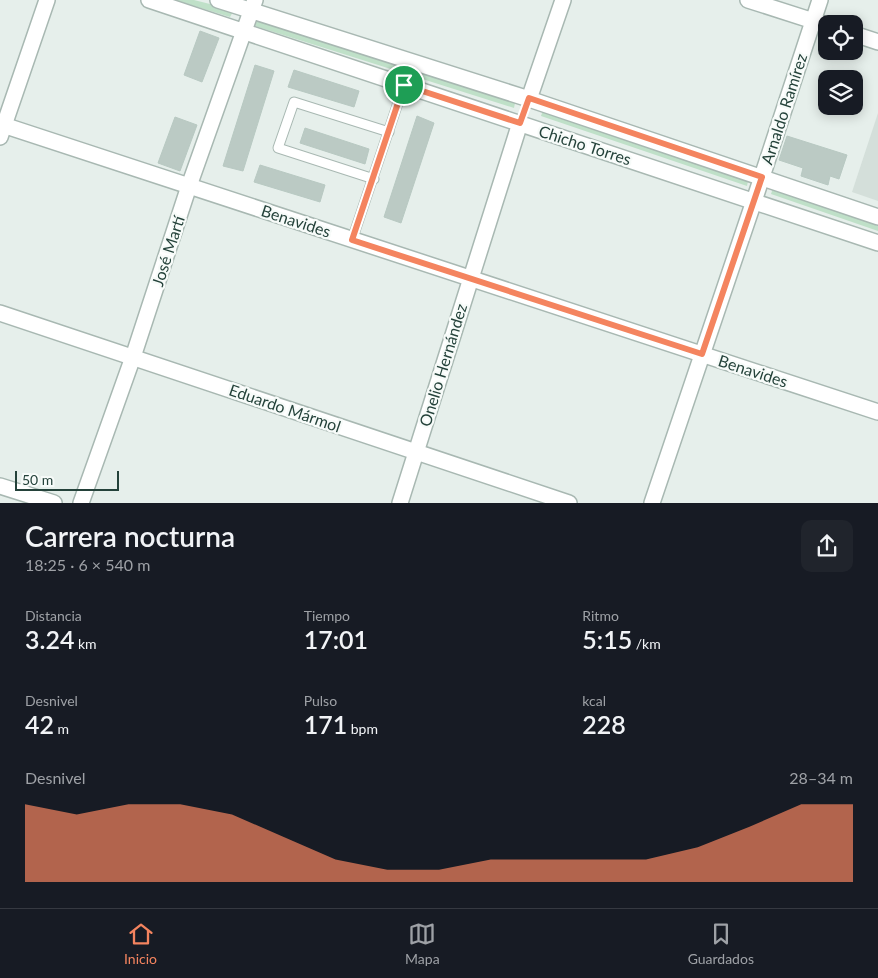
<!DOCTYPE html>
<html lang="es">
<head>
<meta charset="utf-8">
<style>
	body { margin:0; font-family:Lato,sans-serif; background:#20242c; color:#f1f3f6; height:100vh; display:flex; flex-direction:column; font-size:19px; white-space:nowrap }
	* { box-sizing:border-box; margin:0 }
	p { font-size:16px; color:#9ea1a6 }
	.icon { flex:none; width:28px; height:28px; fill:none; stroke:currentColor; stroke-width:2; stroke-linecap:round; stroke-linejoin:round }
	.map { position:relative; height:503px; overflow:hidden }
	.details { display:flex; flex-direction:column; background:#171b24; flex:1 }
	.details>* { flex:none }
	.buttons { position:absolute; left:818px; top:15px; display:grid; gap:10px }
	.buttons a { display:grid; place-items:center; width:45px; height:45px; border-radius:10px; background:#171b24; box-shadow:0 2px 12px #0003; font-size:25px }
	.scale { position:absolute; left:15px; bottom:12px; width:104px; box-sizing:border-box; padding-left:5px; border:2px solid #24423a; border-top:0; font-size:14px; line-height:18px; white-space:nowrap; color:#24423a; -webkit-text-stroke:4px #f7fbf9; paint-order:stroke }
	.pin { position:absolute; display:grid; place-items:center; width:42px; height:42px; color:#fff; margin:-21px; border:2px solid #fff; border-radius:50%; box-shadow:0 1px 5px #0007 }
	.round { display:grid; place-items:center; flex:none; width:52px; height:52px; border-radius:10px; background:#20242c }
	.overview { display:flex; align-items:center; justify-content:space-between; height:85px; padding:0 25px }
	h1 { font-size:28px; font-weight:600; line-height:38px }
	.figures { display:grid; grid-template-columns:repeat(3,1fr); gap:8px; height:85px; padding:5px 25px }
	.figures div { display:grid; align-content:center }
	.figures b { font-size:25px; font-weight:600 }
	.figures small { font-size:14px; font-weight:400 }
	.figures p { font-size:14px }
	.chart { height:140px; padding:10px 25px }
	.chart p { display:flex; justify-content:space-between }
	.chart svg { width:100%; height:90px; margin-top:5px; fill:#f4845f; opacity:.7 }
	.tabs { display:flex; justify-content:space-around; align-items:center; height:70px; border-top:1px solid #363941; background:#171b24; font-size:14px; color:#9ea1a6 }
	.tabs a { display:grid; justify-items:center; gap:2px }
	.tabs .active { color:#f4845f }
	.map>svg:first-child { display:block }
	.built { fill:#d4dfda }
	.green { fill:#bfe0c8 }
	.building { fill:#bbcac4; stroke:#b8c9c2 }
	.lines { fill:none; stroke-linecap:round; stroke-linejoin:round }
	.service-casing { stroke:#a8b8b2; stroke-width:11 }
	.minor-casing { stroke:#a8b8b2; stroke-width:18 }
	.tertiary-casing { stroke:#a8b8b2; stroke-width:18 }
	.service { stroke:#fff; stroke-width:9 }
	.minor { stroke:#fff; stroke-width:15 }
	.tertiary { stroke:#fff; stroke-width:15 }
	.route-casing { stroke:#fff; stroke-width:10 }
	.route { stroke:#f4845f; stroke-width:6 }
	.labels { text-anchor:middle; stroke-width:4.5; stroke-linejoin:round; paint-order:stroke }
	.street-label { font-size:16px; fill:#24423a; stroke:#f7fbf9 }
</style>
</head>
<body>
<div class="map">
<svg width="878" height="503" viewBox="0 0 878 503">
	<rect width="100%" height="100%" fill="#e6efeb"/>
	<path class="built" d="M878,113V201L852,192Z"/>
	<g class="green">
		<path d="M175,0H194L234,10L230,17Z"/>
		<path d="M258,18L515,103L514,108L255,26Z"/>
		<path d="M543,110L748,181L747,186L541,116Z"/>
		<path d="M773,188L878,226V231L771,194Z"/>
	</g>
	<g class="building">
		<path d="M200,31L219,38L202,82L184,75Z"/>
		<path d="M255,65L274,71L243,171L223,166Z"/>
		<path d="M294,70L359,91L354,107L288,87Z"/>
		<path d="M417,116L434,123L401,223L384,217Z"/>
		<path d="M175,117L197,125L180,171L158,163Z"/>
		<path d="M305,128L369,149L365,164L300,143Z"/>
		<path d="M787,136L847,155L839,179L830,176L828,185L801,176L803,168L779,160Z"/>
		<path d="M260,165L325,185L320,202L254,182Z"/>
	</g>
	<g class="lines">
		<g class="service-casing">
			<g id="service">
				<path d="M374,179L278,148L294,102L389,132"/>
				<path d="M352,240L404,85"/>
			</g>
		</g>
		<g class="minor-casing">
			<g id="minor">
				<path d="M748,0L826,25"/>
				<path d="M854,34L878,42"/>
				<path d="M529,99L563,0"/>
				<path d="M0,124L878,412"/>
				<path d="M0,137L47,0"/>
				<path d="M0,313L569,503"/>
				<path d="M0,486L54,503"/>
				<path d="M81,503L133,357L189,186L255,0"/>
				<path d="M400,503L520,123"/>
			</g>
		</g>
		<g class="tertiary-casing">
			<g id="tertiary">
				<path d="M149,0L878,243"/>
				<path d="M218,0L529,99L878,217"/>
				<path d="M652,503L754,201L820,0"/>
			</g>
		</g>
		<use href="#service" class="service"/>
		<use href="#minor" class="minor"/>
		<use href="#tertiary" class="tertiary"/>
	</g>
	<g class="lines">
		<g class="route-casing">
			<path id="route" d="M404,85L520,123L529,98L762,177L702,354L352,240Z"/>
		</g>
		<use href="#route" class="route"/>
	</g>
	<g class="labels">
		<g class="street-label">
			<text transform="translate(784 109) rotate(-72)" y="6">Arnaldo Ramírez</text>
			<text transform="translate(585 145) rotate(18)" y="6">Chicho Torres</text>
			<text transform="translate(296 221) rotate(18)" y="6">Benavides</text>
			<text transform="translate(168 251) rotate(-72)" y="6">José Martí</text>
			<text transform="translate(443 365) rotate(-73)" y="6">Onelio Hernández</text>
			<text transform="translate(753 371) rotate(18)" y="6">Benavides</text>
			<text transform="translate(285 408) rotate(19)" y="6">Eduardo Mármol</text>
		</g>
	</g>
</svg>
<div class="buttons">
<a><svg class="icon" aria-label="locate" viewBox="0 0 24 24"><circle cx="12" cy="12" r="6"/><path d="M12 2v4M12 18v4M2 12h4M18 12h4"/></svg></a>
<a><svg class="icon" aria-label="layers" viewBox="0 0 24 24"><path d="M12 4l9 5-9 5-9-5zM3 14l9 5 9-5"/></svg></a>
</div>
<div class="scale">50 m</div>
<div class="pin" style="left:404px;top:85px;background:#1e9e55"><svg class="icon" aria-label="arrive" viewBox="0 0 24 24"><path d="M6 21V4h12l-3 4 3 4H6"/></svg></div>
</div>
<section class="details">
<div class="overview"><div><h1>Carrera nocturna</h1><p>18:25 · 6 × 540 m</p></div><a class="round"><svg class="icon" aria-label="share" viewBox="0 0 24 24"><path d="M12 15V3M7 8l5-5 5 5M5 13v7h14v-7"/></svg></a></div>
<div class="figures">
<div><p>Distancia</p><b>3.24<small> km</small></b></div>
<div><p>Tiempo</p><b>17:01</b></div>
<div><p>Ritmo</p><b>5:15<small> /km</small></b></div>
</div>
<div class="figures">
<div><p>Desnivel</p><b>42<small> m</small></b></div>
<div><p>Pulso</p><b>171<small> bpm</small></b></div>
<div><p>kcal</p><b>228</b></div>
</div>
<div class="chart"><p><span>Desnivel</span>28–34 m</p>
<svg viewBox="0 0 160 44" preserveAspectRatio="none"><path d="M0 44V6L10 11L20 6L30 6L40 11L50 22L60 33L70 38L80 38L90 33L100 33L110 33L120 33L130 27L140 17L150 6L160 6V44z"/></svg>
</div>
</section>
<nav class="tabs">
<a class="active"><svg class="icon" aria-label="home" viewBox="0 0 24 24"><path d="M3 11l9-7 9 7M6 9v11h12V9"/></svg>Inicio</a>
<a><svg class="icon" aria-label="map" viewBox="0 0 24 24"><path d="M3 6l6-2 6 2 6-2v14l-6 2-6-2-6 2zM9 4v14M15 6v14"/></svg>Mapa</a>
<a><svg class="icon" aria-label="saved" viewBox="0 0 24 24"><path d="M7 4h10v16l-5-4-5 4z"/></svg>Guardados</a>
</nav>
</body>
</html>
